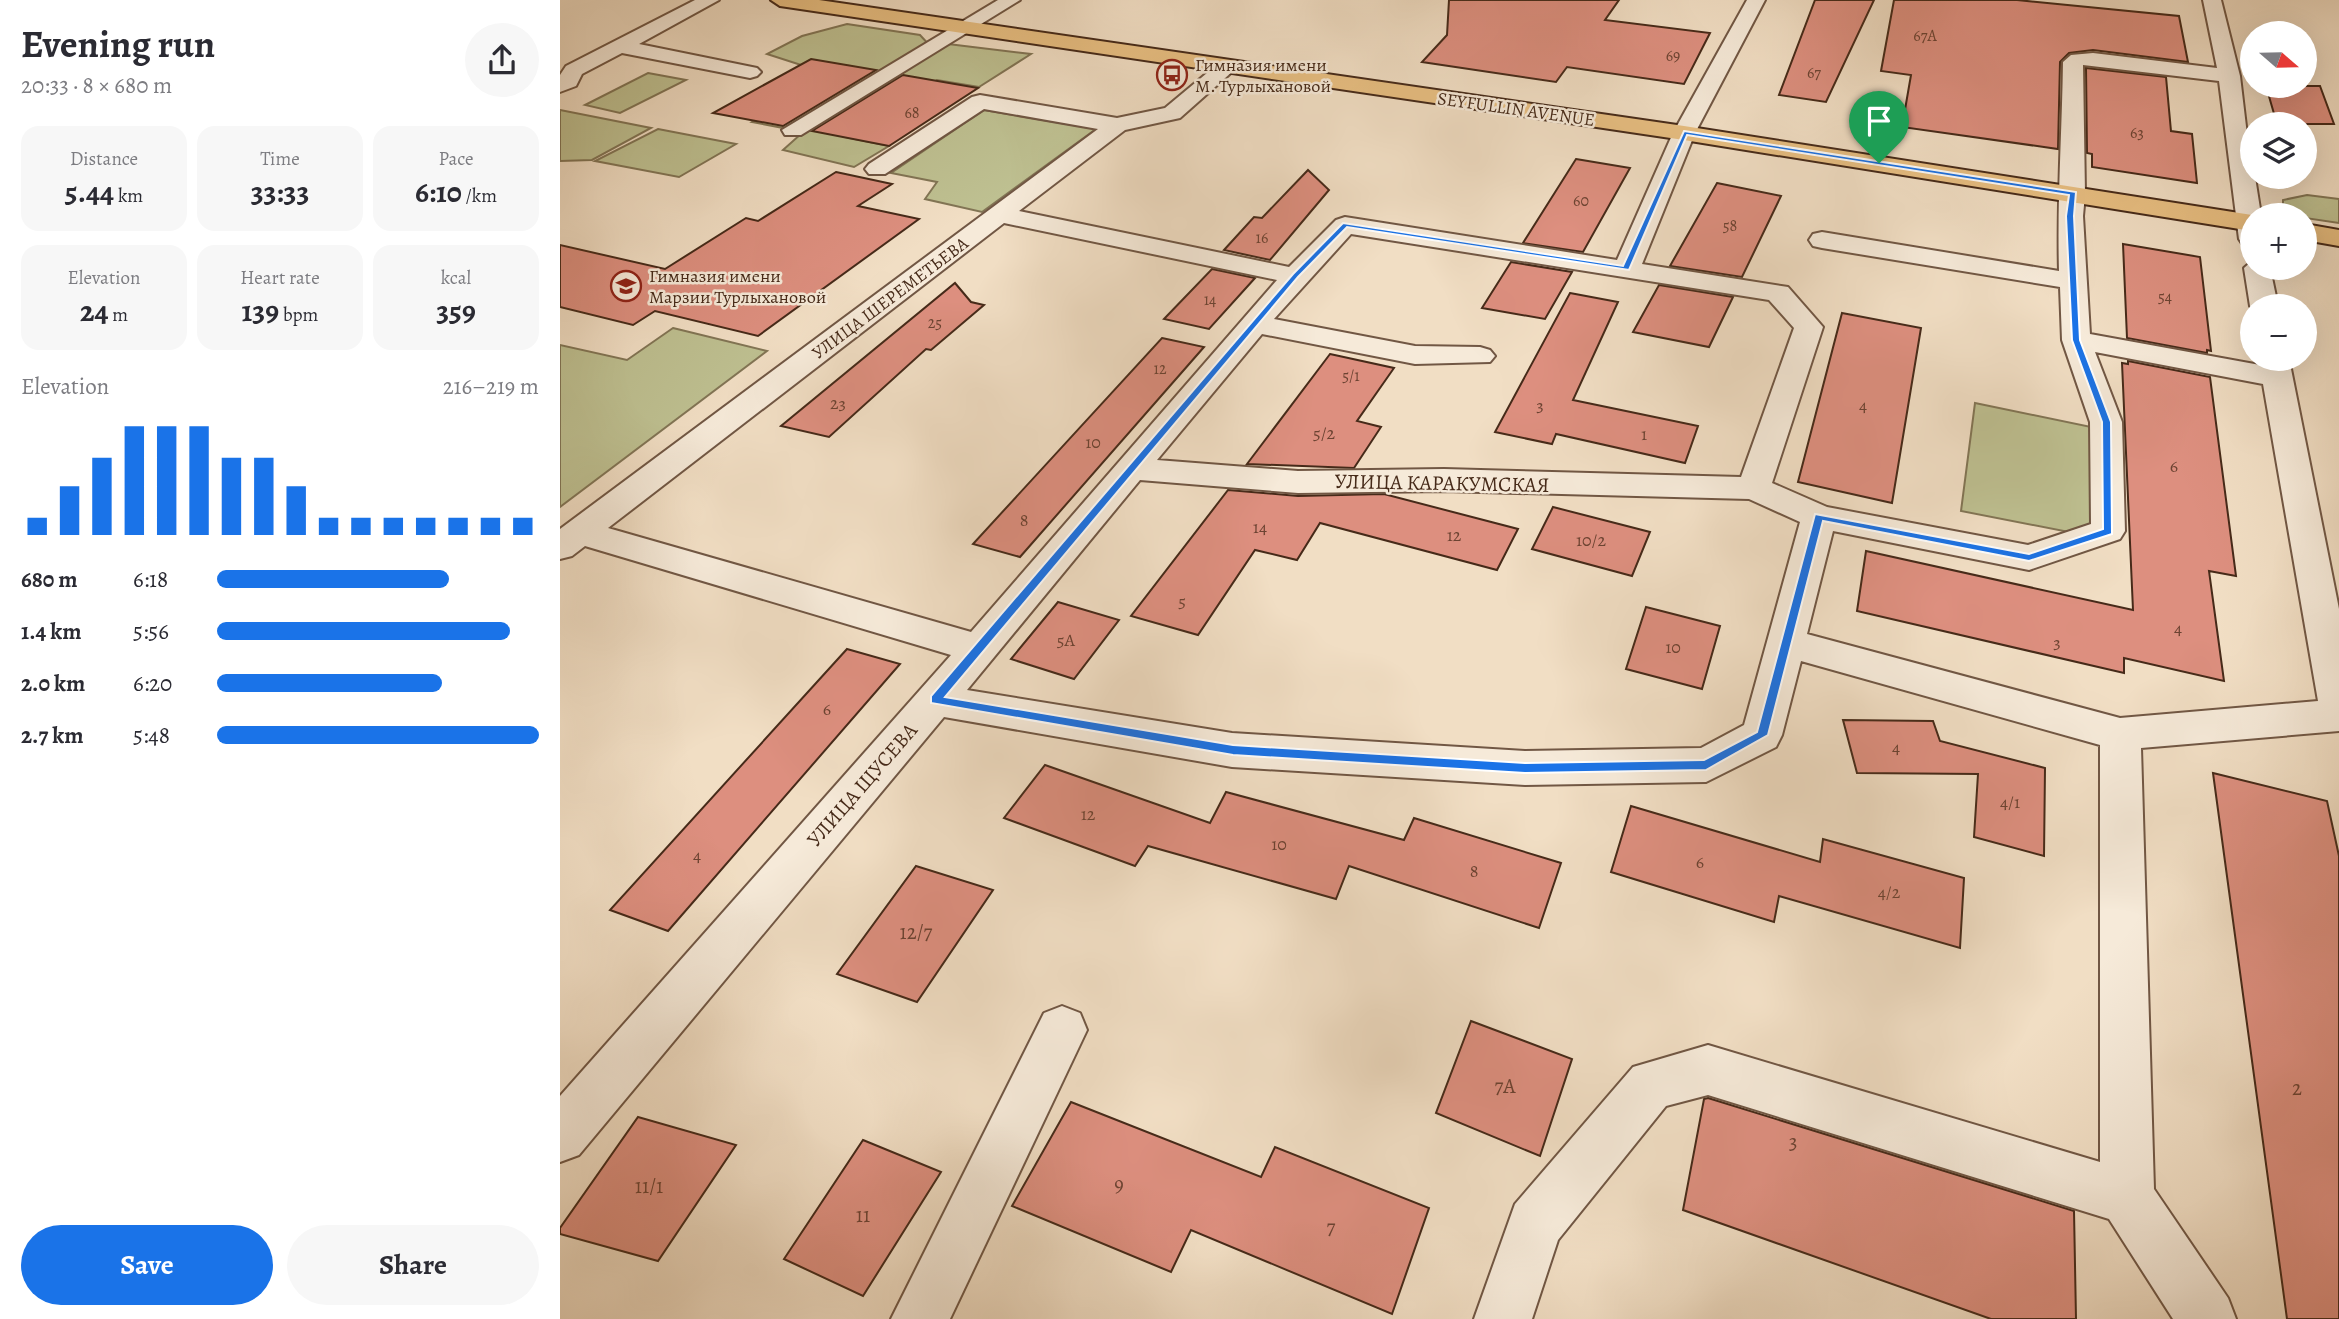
<!DOCTYPE html>
<html lang="en">
<head>
<meta charset="utf-8">
<style>
	body { margin:0; font-family:Alegreya,serif; background:#f7f7f7; color:#2b2b33; height:100vh; display:flex; flex-direction:column; font-size:26px; white-space:nowrap }
	* { box-sizing:border-box; margin:0 }
	p { font-size:23px; color:#7c7c81 }
	.icon { flex:none; width:38px; height:38px; fill:none; stroke:currentColor; stroke-width:2; stroke-linecap:round; stroke-linejoin:round }
	.map { position:relative; flex:1; overflow:hidden }
	.sheet { display:flex; flex-direction:column; background:#fff; width:560px }
	.sheet>* { flex:none }
	.needle { width:46px; rotate:110deg }
	.buttons { position:absolute; left:1680px; top:21px; display:grid; gap:14px }
	.buttons a { display:grid; place-items:center; width:77px; height:77px; border-radius:50%; background:#fff; box-shadow:0 7px 28px #0002; font-size:35px }
	.pin { position:absolute; display:grid; place-items:center; width:60px; height:60px; color:#fff; margin:-72px -30px; border-radius:50% 50% 50% 0; rotate:-45deg; box-shadow:0 0 7px #0007 }
	.pin .icon { rotate:45deg }
	.round { display:grid; place-items:center; flex:none; width:74px; height:74px; border-radius:37px; background:#f7f7f7 }
	.headline { display:flex; align-items:center; justify-content:space-between; height:119px; padding:0 21px }
	h1 { font-size:38px; font-weight:700; line-height:52px }
	.metrics { display:grid; grid-template-columns:repeat(3,1fr); gap:10px; height:119px; padding:7px 21px }
	.metrics div { display:grid; align-content:center; border-radius:18px; background:#f7f7f7; text-align:center }
	.metrics b { font-size:30px; font-weight:700 }
	.metrics small { font-size:19px; font-weight:400 }
	.metrics p { font-size:19px }
	.chart { height:196px; padding:14px 21px }
	.chart p { display:flex; justify-content:space-between }
	.chart svg { width:100%; height:126px; margin-top:7px; stroke:#1a73e8; stroke-width:6 }
	.button { display:flex; gap:14px; margin-top:auto; padding:14px 21px }
	.button a { flex:1; height:80px; border-radius:42px; background:#1a73e8; color:#fff; font-size:28px; font-weight:700; line-height:80px; text-align:center }
	.button a+a { background:#f7f7f7; color:#2b2b33 }
	ul { padding:0 21px; list-style:none; font-size:23px }
	li { display:grid; grid-template-columns:112px 84px 1fr; align-items:center; height:52px }
	li i { height:18px; border-radius:9px; background:#1a73e8 }
	main { display:flex; flex:1; min-height:0 }
	.map>svg:first-child { display:block }
	.green { fill:#bec091; stroke:#827555; stroke-width:2 }
	.building { fill:#dd8f7f; stroke:#462a19; stroke-width:2 }
	.lines { fill:none; stroke-linecap:round; stroke-linejoin:round }
	.minor-casing { stroke:#715744; stroke-width:4 }
	.major-casing { stroke:#462a19; stroke-width:4 }
	.minor { fill:#f6ead9; fill-rule:evenodd }
	.major { fill:#e8bf82; fill-rule:evenodd }
	.route { fill:#1a73e8; stroke:#fff; stroke-width:2; fill-rule:evenodd }
	.labels { text-anchor:middle; stroke-width:5; stroke-linejoin:round; paint-order:stroke }
	.far-number-label { font-size:16px; fill:#6c4332 }
	.far-poi-label { font-size:18px; fill:#462a19; stroke:#f6ead9; text-anchor:start }
	.far-street-label { font-size:18px; fill:#462a19; stroke:#f6ead9 }
	.number-label { font-size:18px; fill:#6c4332 }
	.street-label { font-size:21px; fill:#462a19; stroke:#f6ead9 }
	.near-number-label { font-size:21px; fill:#6c4332 }
</style>
</head>
<body>
<main>
<section class="sheet">
<div class="headline"><div><h1>Evening run</h1><p>20:33 · 8 × 680 m</p></div><a class="round"><svg class="icon" aria-label="share" viewBox="0 0 24 24"><path d="M12 15V3M7 8l5-5 5 5M5 13v7h14v-7"/></svg></a></div>
<div class="metrics">
<div><p>Distance</p><b>5.44<small> km</small></b></div>
<div><p>Time</p><b>33:33</b></div>
<div><p>Pace</p><b>6:10<small> /km</small></b></div>
</div>
<div class="metrics">
<div><p>Elevation</p><b>24<small> m</small></b></div>
<div><p>Heart rate</p><b>139<small> bpm</small></b></div>
<div><p>kcal</p><b>359</b></div>
</div>
<div class="chart"><p><span>Elevation</span>216–219 m</p>
<svg viewBox="0 0 160 44" preserveAspectRatio="none"><path d="M5 44V38M15 44V27M25 44V17M35 44V6M45 44V6M55 44V6M65 44V17M75 44V17M85 44V27M95 44V38M105 44V38M115 44V38M125 44V38M135 44V38M145 44V38M155 44V38"/></svg>
</div>
<ul>
<li><b>680 m</b>6:18<i style="width:72%"></i></li>
<li><b>1.4 km</b>5:56<i style="width:91%"></i></li>
<li><b>2.0 km</b>6:20<i style="width:70%"></i></li>
<li><b>2.7 km</b>5:48<i style="width:100%"></i></li>
</ul>
<div class="button"><a>Save</a><a>Share</a></div>
</section>
<div class="map">
<svg width="1779" height="1319" viewBox="0 0 1779 1319">
	<rect width="100%" height="100%" fill="#f1dec4"/>
	<filter id="stains"><feTurbulence type="fractalNoise" baseFrequency=".00286" numOctaves="4"/><feColorMatrix values="0 0 0 0 .2 0 0 0 0 .09 0 0 0 0 .02 0 0 0 .5 -.17"/></filter>
	<radialGradient id="worn" r=".72"><stop offset=".6" stop-color="#630" stop-opacity="0"/><stop offset="1" stop-color="#630" stop-opacity=".3"/></radialGradient>
	<g class="green">
		<path d="M287,24L360,35L372,48L233,130L192,122L289,66L241,65L207,54L242,36Z"/>
		<path d="M388,44L471,54L419,87L377,80L285,137L329,146L294,167L223,150L242,133Z"/>
		<path d="M88,73L126,80L60,113L25,105Z"/>
		<path d="M0,110L91,128L32,160L0,161Z"/>
		<path d="M424,110L536,129L422,212L365,199L377,182L331,173Z"/>
		<path d="M98,129L176,144L119,177L35,161Z"/>
		<path d="M1747,195L1779,199V223L1745,218V215L1723,214V200Z"/>
		<path d="M113,328L207,351L0,507V345L67,360Z"/>
		<path d="M1415,403L1536,428L1538,526L1519,534L1401,511Z"/>
	</g>
	<g class="building">
		<path d="M889,0H1059L1045,20L1150,33L1124,84L1007,67L996,82L862,62L887,35Z"/>
		<path d="M1255,0H1314L1266,102L1219,95Z"/>
		<path d="M1334,0H1457L1619,16L1628,62L1533,50L1509,53L1500,62L1498,149L1342,127L1351,75L1321,71Z"/>
		<path d="M251,59L316,70L223,126L153,113Z"/>
		<path d="M1526,68L1606,77L1611,131L1632,134L1637,183L1532,167V154L1527,153Z"/>
		<path d="M343,75L418,88L329,146L252,131Z"/>
		<path d="M1706,86H1760L1774,124H1717Z"/>
		<path d="M1016,159L1070,168L1023,252L963,243Z"/>
		<path d="M748,170L769,190L710,260L664,250L694,217L702,218Z"/>
		<path d="M276,172L332,184L298,206L359,219L198,336L95,311L73,325L0,307V245L105,269L186,218L198,221Z"/>
		<path d="M1157,183L1221,196L1182,277L1110,266Z"/>
		<path d="M1563,244L1640,257L1651,351L1647,350V353L1567,338Z"/>
		<path d="M951,262L1012,272L985,319L922,308Z"/>
		<path d="M652,269L695,278L649,329L604,319Z"/>
		<path d="M395,283L411,302L424,305L371,350L366,349L269,437L221,426Z"/>
		<path d="M1099,285L1173,297L1149,347L1073,332Z"/>
		<path d="M1010,293L1058,302L1013,400L1138,426L1125,463L996,434L992,444L935,432Z"/>
		<path d="M1282,313L1361,328L1332,503L1238,482Z"/>
		<path d="M602,338L644,347L460,557L413,544Z"/>
		<path d="M770,354L834,368L797,421L821,427L794,468L687,464Z"/>
		<path d="M1568,361L1650,377L1676,576L1649,571L1664,681L1564,658V673L1297,611L1306,551L1573,610L1562,363L1568,364Z"/>
		<path d="M668,490L738,496L824,494L958,529L937,570L760,523L737,560L695,550L638,635L571,616Z"/>
		<path d="M993,507L1090,532L1072,576L972,549Z"/>
		<path d="M498,602L559,620L514,679L451,659Z"/>
		<path d="M1086,607L1160,626L1142,689L1066,669Z"/>
		<path d="M287,649L340,664L108,931L50,910Z"/>
		<path d="M1283,720L1373,721L1380,741L1485,768L1484,856L1414,837L1418,774L1297,773Z"/>
		<path d="M485,765L650,823L666,792L844,840L854,818L1001,863L979,928L789,866L776,899L588,846L575,866L444,818Z"/>
		<path d="M1653,773L1767,801L1779,856V1319H1727Z"/>
		<path d="M1071,806L1260,862L1263,839L1404,878L1400,948L1219,896L1214,922L1051,872Z"/>
		<path d="M356,866L433,890L357,1002L277,974Z"/>
		<path d="M911,1021L1012,1059L980,1156L876,1113Z"/>
		<path d="M1148,1098L1514,1211L1516,1319H1431L1123,1210L1144,1099Z"/>
		<path d="M511,1102L701,1177L715,1147L869,1208L832,1314L631,1230L611,1272L452,1206Z"/>
		<path d="M78,1117L176,1145L98,1261L0,1234V1228Z"/>
		<path d="M303,1140L381,1172L303,1296L224,1259Z"/>
	</g>
	<g class="lines">
		<g class="minor-casing">
			<g id="minor">
				<path d="M135,0H159L79,44L197,68L201,72L197,76L190,78L62,53L22,74L16,86L0,92V75L6,66Z"/>
				<path d="M438,0H460L241,135H225L222,130Z"/>
				<path d="M1187,0H1205L1135,133L1082,264L1228,287L1263,327L1212,483L1267,507L1468,545L1531,524L1530,422L1502,340L1500,287L1262,248L1253,246L1249,240L1253,234L1262,232L1499,271C1497,201 1502,132 1503,62L1511,55L1533,53L1657,68L1643,0H1661L1680,76L1692,177H1695L1701,215H1692V247L1683,245L1679,239L1659,81L1523,65L1525,194L1523,216L1530,334L1700,365L1699,359H1729L1779,609V731L1581,748L1594,1189L1668,1298L1676,1319H1613L1549,1219L1148,1095L1106,1106L998,1240L972,1319H914L955,1204L1073,1067L1148,1045L1540,1162V745L1241,661L1222,735L1216,747L1146,782L965,785L672,767L384,717L19,1155L0,1162V1096L391,655L25,546L12,556L0,559V529L538,129L424,109L325,174H309L305,169L309,164L412,97L420,95L557,118L605,108L659,63L666,61L676,67L673,71L620,118L565,130L459,211L729,267L776,220L785,217L1057,260L1113,133ZM444,223L717,280L411,632L48,528ZM791,234L1209,300L1234,328L1181,477L884,469L738,471L597,460L702,334L855,364L930,362L935,356L930,350L920,347L855,346L714,319ZM1535,352L1703,384L1758,701L1560,718L1247,634L1273,531L1469,570L1560,539L1565,531L1562,422ZM580,480L738,493L884,491L1189,499L1240,522L1184,725L1141,748L965,751L672,733L407,690Z"/>
				<path d="M1692,261V268H1710L1718,306H1692V309L1690,306L1684,268Z"/>
				<path d="M502,1006L520,1013L527,1030L390,1319H331L484,1013Z"/>
			</g>
		</g>
		<g class="major-casing">
			<g id="major">
				<path d="M211,0H259L1124,126L1692,215V231L1124,140L220,6Z"/>
				<path d="M1745,224L1779,230V246L1745,240Z"/>
			</g>
		</g>
		<use href="#minor" class="minor"/>
		<use href="#major" class="major"/>
	</g>
	<path class="route" d="M1124,131L1516,192L1514,216L1520,340L1551,422L1552,534L1469,561L1263,521L1208,735L1146,770L965,773L673,755L371,703V696L733,274L783,223L1063,266ZM1127,135L1509,195L1506,216L1512,340L1542,422L1543,529L1469,554L1255,514L1197,732L1144,760L965,763L673,745L385,697L738,277L787,227L1069,270Z"/>
	<defs>
		<g id="bus-ring" transform="scale(1.575)"><circle r="9.5" fill="#f6ead9" stroke="#8f2418" stroke-width="1.5"/><path d="M-5-6H5V4H4V6H2V4H-2V6H-4V4H-5ZM-3.5-4V0h7V-4ZM-3.5 1.2v1.5H-2V1.2ZM2 1.2v1.5H3.5V1.2Z" fill="#8f2418"/></g>
		<g id="school-ring" transform="scale(1.575)"><circle r="9.5" fill="#f6ead9" stroke="#8f2418" stroke-width="1.5"/><path d="M0-5L7-2L0 1L-7-2ZM-4 1L0 2.5L4 1V4Q0 6-4 4Z" fill="#8f2418"/></g>
	</defs>
	<g fill-rule="evenodd">
		<use href="#bus-ring" x="612" y="75"/>
		<use href="#school-ring" x="66" y="286"/>
	</g>
	<g class="labels">
		<g class="far-number-label">
			<text x="1365" y="41">67А</text>
			<text x="1113" y="61">69</text>
			<text x="1254" y="78">67</text>
			<text x="352" y="118">68</text>
			<text x="1577" y="138">63</text>
			<text x="1021" y="206">60</text>
			<text x="1170" y="231">58</text>
			<text x="702" y="243">16</text>
			<text x="1605" y="302">54</text>
			<text x="650" y="305">14</text>
			<text x="375" y="328">25</text>
			<text x="600" y="374">12</text>
			<text x="791" y="381">5/1</text>
		</g>
		<g class="far-poi-label">
			<text x="635" y="71">Гимназия имени<tspan x="635" dy="21">М. Турлыхановой</tspan></text>
			<text x="89" y="282">Гимназия имени<tspan x="89" dy="21">Марзии Турлыхановой</tspan></text>
		</g>
		<g class="far-street-label">
			<text transform="translate(956 109) rotate(8)" y="6">SEYFULLIN AVENUE</text>
			<text transform="translate(330 298) rotate(-37)" y="6">УЛИЦА ШЕРЕМЕТЬЕВА</text>
		</g>
		<g class="number-label">
			<text x="278" y="409">23</text>
			<text x="980" y="411">3</text>
			<text x="1303" y="411">4</text>
			<text x="764" y="439">5/2</text>
			<text x="1084" y="440">1</text>
			<text x="533" y="448">10</text>
			<text x="1614" y="472">6</text>
			<text x="464" y="526">8</text>
			<text x="700" y="533">14</text>
			<text x="894" y="541">12</text>
			<text x="1031" y="546">10/2</text>
			<text x="622" y="607">5</text>
			<text x="1618" y="634">4</text>
			<text x="506" y="646">5А</text>
			<text x="1497" y="648">3</text>
			<text x="1113" y="653">10</text>
			<text x="267" y="715">6</text>
			<text x="1336" y="753">4</text>
			<text x="1450" y="808">4/1</text>
			<text x="528" y="820">12</text>
			<text x="719" y="850">10</text>
			<text x="137" y="861">4</text>
			<text x="1140" y="868">6</text>
			<text x="914" y="877">8</text>
			<text x="1329" y="898">4/2</text>
		</g>
		<g class="street-label">
			<text transform="translate(882 483) rotate(1)" y="7">УЛИЦА КАРАКУМСКАЯ</text>
			<text transform="translate(302 785) rotate(-49)" y="7">УЛИЦА ЩУСЕВА</text>
		</g>
		<g class="near-number-label">
			<text x="356" y="939">12/7</text>
			<text x="945" y="1093">7А</text>
			<text x="1737" y="1095">2</text>
			<text x="1233" y="1149">3</text>
			<text x="559" y="1191">9</text>
			<text x="89" y="1193">11/1</text>
			<text x="303" y="1222">11</text>
			<text x="771" y="1234">7</text>
		</g>
	</g>
	<rect width="100%" height="100%" filter="url(#stains)"/>
	<rect width="100%" height="100%" fill="url(#worn)"/>
</svg>
<div class="buttons">
<a><svg class="needle" viewBox="-14 -14 28 28"><path d="M0-13l5 13h-10z" fill="#e53935"/><path d="M0 13l5-13h-10z" fill="#7c7c81"/></svg></a>
<a><svg class="icon" aria-label="layers" viewBox="0 0 24 24"><path d="M12 4l9 5-9 5-9-5zM3 14l9 5 9-5"/></svg></a>
<a>+</a>
<a>−</a>
</div>
<div class="pin" style="left:1319px;top:163px;background:#1e9e55"><svg class="icon" aria-label="arrive" viewBox="0 0 24 24"><path d="M6 21V4h12l-3 4 3 4H6"/></svg></div>
</div>
</main>
</body>
</html>
